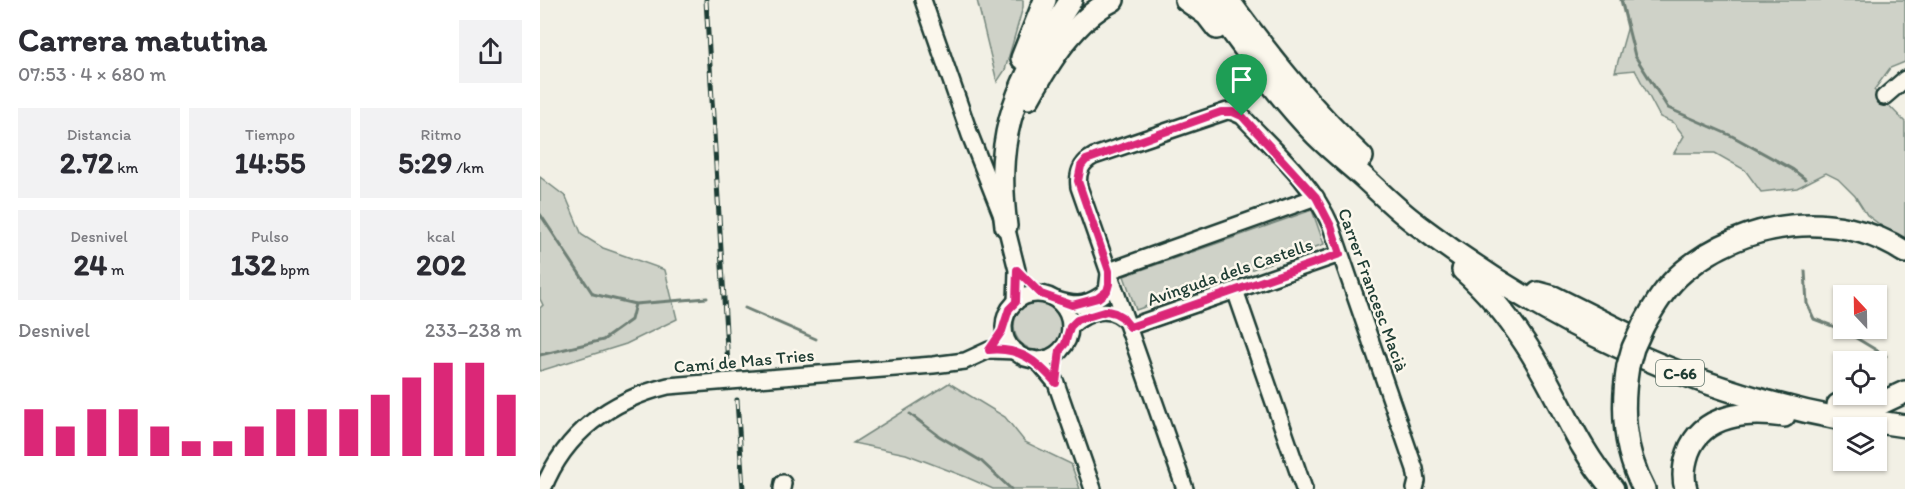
<!DOCTYPE html>
<html lang="es">
<head>
<meta charset="utf-8">
<style>
	body { margin:0; font-family:Itim,sans-serif; background:#f2f2f3; color:#2b2b33; height:100vh; display:flex; flex-direction:column; font-size:22px; white-space:nowrap }
	* { box-sizing:border-box; margin:0 }
	p { font-size:20px; color:#7c7c81 }
	.icon { flex:none; width:33px; height:33px; fill:none; stroke:currentColor; stroke-width:2; stroke-linecap:round; stroke-linejoin:round }
	.map { position:relative; flex:1; overflow:hidden }
	.panel { display:flex; flex-direction:column; background:#fff; width:540px }
	.panel>* { flex:none }
	.needle { width:39px; rotate:338deg }
	.tools { position:absolute; left:1293px; top:285px; display:grid; gap:12px }
	.tools a { display:grid; place-items:center; width:54px; height:54px; border-radius:0px; background:#fff; box-shadow:0 2px 4px #0004; font-size:30px }
	.pin { position:absolute; display:grid; place-items:center; width:51px; height:51px; color:#fff; margin:-62px -26px; border-radius:50% 50% 50% 0; rotate:-45deg; box-shadow:0 0 6px #0007 }
	.pin .icon { rotate:45deg }
	.round { display:grid; place-items:center; flex:none; width:63px; height:63px; border-radius:0px; background:#f2f2f3 }
	.head { display:flex; align-items:center; justify-content:space-between; height:102px; padding:0 18px }
	h1 { font-size:33px; font-weight:800; line-height:45px }
	.figures { display:grid; grid-template-columns:repeat(3,1fr); gap:9px; height:102px; padding:6px 18px }
	.figures div { display:grid; align-content:center; border-radius:0px; background:#f2f2f3; text-align:center }
	.figures b { font-size:30px; font-weight:800 }
	.figures small { font-size:16px; font-weight:400 }
	.figures p { font-size:16px }
	.chart { height:168px; padding:12px 18px }
	.chart p { display:flex; justify-content:space-between }
	.chart svg { width:100%; height:108px; margin-top:6px; stroke:#db2777; stroke-width:6 }
	main { display:flex; flex:1; min-height:0 }
	.map>svg:first-child { display:block }
	.green { fill:#cfd2c8; stroke:#77887e; stroke-width:1.5 }
	.lines { fill:none; stroke-linecap:round; stroke-linejoin:round }
	.stream { stroke:#6e7f75; stroke-width:3 }
	.minor-casing { stroke:#1f3d34; stroke-width:20 }
	.highway-casing { stroke:#1f3d34; stroke-width:26 }
	.minor { stroke:#fbf7ec; stroke-width:15 }
	.highway { stroke:#fbf7ec; stroke-width:21 }
	.rail-casing { stroke:#1f3d34; stroke-width:5 }
	.rail { stroke:#fbf7ec; stroke-width:3; stroke-dasharray:9; stroke-linecap:butt }
	.highway-bridge-casing { stroke:#1f3d34; stroke-width:26; stroke-linecap:butt }
	.highway-bridge { stroke:#fbf7ec; stroke-width:21 }
	.route-casing { stroke:#fff; stroke-width:12 }
	.route { stroke:#db2777; stroke-width:8 }
	.labels { text-anchor:middle; stroke-width:5; stroke-linejoin:round; paint-order:stroke }
	.shield { fill:#fbf7ec; stroke:#61756b; stroke-width:1.5 }
	.shield-label { font-size:16px; font-weight:bold; fill:#1f3d34 }
	.street-label { font-size:18px; fill:#1f3d34; stroke:#fbf7ec }
</style>
</head>
<body>
<main>
<section class="panel">
<div class="head"><div><h1>Carrera matutina</h1><p>07:53 · 4 × 680 m</p></div><a class="round"><svg class="icon" aria-label="share" viewBox="0 0 24 24"><path d="M12 15V3M7 8l5-5 5 5M5 13v7h14v-7"/></svg></a></div>
<div class="figures">
<div><p>Distancia</p><b>2.72<small> km</small></b></div>
<div><p>Tiempo</p><b>14:55</b></div>
<div><p>Ritmo</p><b>5:29<small> /km</small></b></div>
</div>
<div class="figures">
<div><p>Desnivel</p><b>24<small> m</small></b></div>
<div><p>Pulso</p><b>132<small> bpm</small></b></div>
<div><p>kcal</p><b>202</b></div>
</div>
<div class="chart"><p><span>Desnivel</span>233–238 m</p>
<svg viewBox="0 0 160 44" preserveAspectRatio="none"><path d="M5 44V25M15 44V32M25 44V25M35 44V25M45 44V32M55 44V38M65 44V38M75 44V32M85 44V25M95 44V25M105 44V25M115 44V19M125 44V12M135 44V6M145 44V6M155 44V19"/></svg>
</div>
</section>
<div class="map">
<svg width="1365" height="489" viewBox="0 0 1365 489">
	<rect width="100%" height="100%" fill="#f2f0e5"/>
	<filter id="ink" filterUnits="userSpaceOnUse"><feTurbulence type="fractalNoise" baseFrequency=".0167" numOctaves="2"/><feDisplacementMap in="SourceGraphic" scale="12" xChannelSelector="R" yChannelSelector="G"/><feConvolveMatrix kernelMatrix="1 2 1 2 8 2 1 2 1" color-interpolation-filters="sRGB"/></filter>
	<g filter="url(#ink)">
		<g class="green">
			<path d="M437,0H483V7L465,70L457,82Z"/>
			<path d="M1082,0H1365V62L1350,68L1334,90L1365,122V239L1354,235L1327,215L1315,196L1298,179L1286,173L1257,188L1221,192L1205,170L1175,153H1134L1144,136L1134,123L1120,117L1095,70L1075,72L1088,26Z"/>
			<path d="M0,177L26,197L42,235L63,248L125,270L137,319L86,344L0,371V308L3,305L0,299Z"/>
			<path d="M772,210L784,244L596,310L584,276Z"/>
			<circle cx="498" cy="326" r="24"/>
			<path d="M409,383L465,417L485,442L531,464L540,489H453L426,477L366,454L313,443Z"/>
		</g>
		<g class="lines">
			<g class="stream">
				<path d="M1081,0L1095,56L1128,108L1192,136L1252,169L1265,179"/>
				<path d="M0,214L53,294L95,304L167,298"/>
				<path d="M1265,271L1267,304L1274,319L1303,330L1346,356"/>
				<path d="M205,308L276,339"/>
				<path d="M0,355L63,340L91,320L95,304"/>
				<path d="M370,414L399,436L441,461L471,489"/>
			</g>
			<g class="minor-casing">
				<g id="minor">
					<path d="M383,0L430,135L466,226L477,270L476,302"/>
					<path d="M1344,97L1365,79"/>
					<path d="M569,271L776,197"/>
					<path d="M695,290L764,489"/>
					<circle cx="497" cy="327" r="33"/>
					<path d="M517,300C538,307 549,305 567,291L569,274"/>
					<path d="M530,327C547,311 572,303 588,324"/>
					<path d="M589,327L800,254"/>
					<path d="M493,359L501,365L516,383L553,489"/>
					<path d="M3,489C25,433 71,400 128,386L393,365L425,361L449,350L476,351"/>
					<path d="M242,489L243,483"/>
					<path d="M645,489L539,187C537,172 541,163 554,156L687,111L693,112L702,116C734,150 772,182 791,226L875,469L877,481L875,489"/>
				</g>
			</g>
			<g class="highway-casing">
				<g id="highway">
					<path d="M646,0L667,15L677,28"/>
					<path d="M669,0C703,46 736,94 776,135C790,149 805,161 820,174C839,191 857,210 878,225C1003,320 1147,390 1302,419L1311,418L1365,426"/>
					<path d="M688,0C729,56 771,109 822,157"/>
					<path d="M482,58L505,0"/>
					<path d="M489,98C509,62 535,19 573,0"/>
					<path d="M466,226C453,127 479,80 531,0"/>
					<path d="M923,270C947,291 968,317 985,343C1017,391 1035,446 1073,489"/>
					<path d="M998,293L1013,297L1095,338"/>
					<path d="M1103,326C1114,306 1126,286 1144,271C1205,220 1296,208 1365,252"/>
					<path d="M1088,366C1081,409 1083,450 1104,489"/>
					<path d="M1298,405H1337L1365,392"/>
					<path d="M1146,489C1142,476 1144,465 1148,453C1162,413 1209,411 1244,416"/>
				</g>
			</g>
			<use href="#minor" class="minor"/>
			<use href="#highway" class="highway"/>
			<g class="rail-casing">
				<g id="rail">
					<path d="M166,0L188,365"/>
					<path d="M197,400L203,489"/>
				</g>
			</g>
			<use href="#rail" class="rail"/>
			<g class="highway-bridge-casing">
				<path id="highway-bridge" d="M1088,366L1093,348L1103,326"/>
			</g>
			<use href="#highway-bridge" class="highway-bridge"/>
		</g>
	</g>
	<g class="lines" filter="url(#ink)">
		<g class="route-casing">
			<path id="route" d="M681,112H693L702,116L776,197L791,226L800,254L590,327L582,317L575,313L567,311L537,320L530,327L525,344L520,350L516,383C497,361 479,347 449,350L462,331L469,309L476,302L477,270L501,294L532,305L558,298L567,291L569,284V271L538,181L541,166L546,160Z"/>
		</g>
		<use href="#route" class="route"/>
	</g>
	<g class="labels">
		<rect class="shield" x="1116" y="360" width="48" height="26" rx="4.5"/>
		<g class="shield-label">
			<text x="1140" y="379">C-66</text>
		</g>
		<g class="street-label">
			<text transform="translate(690 272) rotate(-19)" y="6">Avinguda dels Castells</text>
			<text transform="translate(833 290) rotate(70)" y="6">Carrer Francesc Macià</text>
			<text transform="translate(204 361) rotate(-5)" y="6">Camí de Mas Tries</text>
		</g>
	</g>
</svg>
<div class="tools">
<a><svg class="needle" viewBox="-14 -14 28 28"><path d="M0-13l5 13h-10z" fill="#e53935"/><path d="M0 13l5-13h-10z" fill="#7c7c81"/></svg></a>
<a><svg class="icon" aria-label="locate" viewBox="0 0 24 24"><circle cx="12" cy="12" r="6"/><path d="M12 2v4M12 18v4M2 12h4M18 12h4"/></svg></a>
<a><svg class="icon" aria-label="layers" viewBox="0 0 24 24"><path d="M12 4l9 5-9 5-9-5zM3 14l9 5 9-5"/></svg></a>
</div>
<div class="pin" style="left:702px;top:116px;background:#1e9e55"><svg class="icon" aria-label="arrive" viewBox="0 0 24 24"><path d="M6 21V4h12l-3 4 3 4H6"/></svg></div>
</div>
</main>
</body>
</html>
